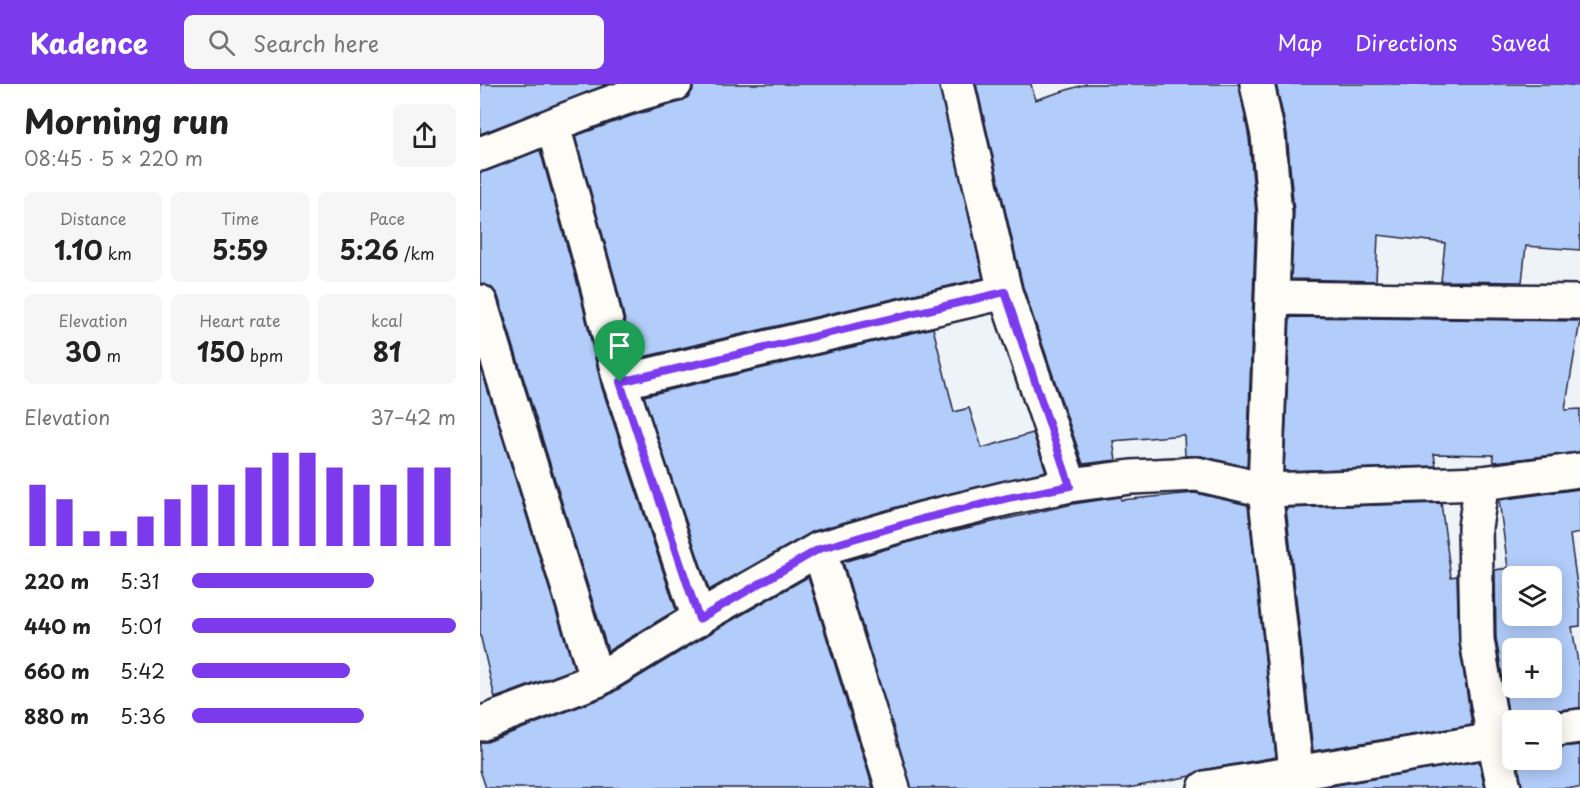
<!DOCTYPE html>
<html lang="en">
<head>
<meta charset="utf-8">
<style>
	body { margin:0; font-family:"Playpen Sans",sans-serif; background:#f6f6f6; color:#222; height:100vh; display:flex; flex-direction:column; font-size:22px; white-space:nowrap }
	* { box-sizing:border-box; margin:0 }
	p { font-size:20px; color:#767676 }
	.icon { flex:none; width:33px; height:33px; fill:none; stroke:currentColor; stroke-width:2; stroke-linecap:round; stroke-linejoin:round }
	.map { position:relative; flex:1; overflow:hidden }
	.sheet { display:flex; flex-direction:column; background:#fff; width:480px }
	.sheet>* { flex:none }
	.buttons { position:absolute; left:1022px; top:482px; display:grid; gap:12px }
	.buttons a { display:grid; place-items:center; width:60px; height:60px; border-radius:9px; background:#fff; box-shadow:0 3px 15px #0003; font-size:30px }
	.pin { position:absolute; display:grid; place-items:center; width:51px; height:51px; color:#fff; margin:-62px -26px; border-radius:50% 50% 50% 0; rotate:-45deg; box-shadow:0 0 6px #0007 }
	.pin .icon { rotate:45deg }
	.round { display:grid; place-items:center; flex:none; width:63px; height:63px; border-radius:9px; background:#f6f6f6 }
	.headline { display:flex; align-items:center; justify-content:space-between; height:102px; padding:0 24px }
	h1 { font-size:33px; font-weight:700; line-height:45px }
	.figures { display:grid; grid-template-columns:repeat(3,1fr); gap:9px; height:102px; padding:6px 24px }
	.figures div { display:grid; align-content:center; border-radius:9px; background:#f6f6f6; text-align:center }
	.figures b { font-size:26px; font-weight:700 }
	.figures small { font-size:16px; font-weight:400 }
	.figures p { font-size:16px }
	.chart { height:168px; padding:12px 24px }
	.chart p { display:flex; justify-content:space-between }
	.chart svg { width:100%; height:108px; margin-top:6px; stroke:#7c3aed; stroke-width:6 }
	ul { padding:0 24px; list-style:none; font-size:20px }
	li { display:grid; grid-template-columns:96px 72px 1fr; align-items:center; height:45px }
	li i { height:15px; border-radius:8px; background:#7c3aed }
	header { display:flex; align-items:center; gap:36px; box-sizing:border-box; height:84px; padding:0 30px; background:#7c3aed; color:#fff }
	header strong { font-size:28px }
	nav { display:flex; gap:33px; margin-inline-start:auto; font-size:21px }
	.search { width:420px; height:54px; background:#f6f6f6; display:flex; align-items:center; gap:15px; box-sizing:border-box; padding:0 21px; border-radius:9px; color:#767676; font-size:22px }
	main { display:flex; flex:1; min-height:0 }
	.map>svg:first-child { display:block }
	.building { fill:#b2cdfa; stroke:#22223b; stroke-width:1.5; fill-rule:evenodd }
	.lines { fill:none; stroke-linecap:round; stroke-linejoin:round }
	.street-casing { stroke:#22223b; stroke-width:38 }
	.street { stroke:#fdfcf7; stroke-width:33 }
	.route-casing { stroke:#fff; stroke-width:12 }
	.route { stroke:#7c3aed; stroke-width:8 }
</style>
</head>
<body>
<header>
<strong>Kadence</strong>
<div class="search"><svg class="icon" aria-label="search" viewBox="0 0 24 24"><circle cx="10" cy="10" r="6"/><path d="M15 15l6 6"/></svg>Search here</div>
<nav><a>Map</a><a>Directions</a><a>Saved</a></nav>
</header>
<main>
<section class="sheet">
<div class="headline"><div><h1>Morning run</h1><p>08:45 · 5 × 220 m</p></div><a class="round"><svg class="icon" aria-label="share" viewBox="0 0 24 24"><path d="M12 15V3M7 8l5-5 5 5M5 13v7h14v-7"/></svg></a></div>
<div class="figures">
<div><p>Distance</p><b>1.10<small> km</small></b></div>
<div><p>Time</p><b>5:59</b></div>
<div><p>Pace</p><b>5:26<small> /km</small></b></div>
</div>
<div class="figures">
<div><p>Elevation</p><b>30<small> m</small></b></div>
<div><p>Heart rate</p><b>150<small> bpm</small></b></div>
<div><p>kcal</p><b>81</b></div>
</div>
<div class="chart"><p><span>Elevation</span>37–42 m</p>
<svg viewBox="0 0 160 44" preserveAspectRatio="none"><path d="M5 44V19M15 44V25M25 44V38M35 44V38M45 44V32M55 44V25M65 44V19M75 44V19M85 44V12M95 44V6M105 44V6M115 44V12M125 44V19M135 44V19M145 44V12M155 44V12"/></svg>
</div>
<ul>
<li><b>220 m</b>5:31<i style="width:69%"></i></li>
<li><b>440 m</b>5:01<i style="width:100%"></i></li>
<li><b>660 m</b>5:42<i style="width:60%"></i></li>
<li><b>880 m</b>5:36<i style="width:65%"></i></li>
</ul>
</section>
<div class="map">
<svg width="1100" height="704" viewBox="0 0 1100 704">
	<rect width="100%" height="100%" fill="#eef3f8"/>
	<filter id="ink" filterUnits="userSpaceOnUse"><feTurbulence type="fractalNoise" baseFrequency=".0167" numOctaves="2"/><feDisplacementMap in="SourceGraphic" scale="12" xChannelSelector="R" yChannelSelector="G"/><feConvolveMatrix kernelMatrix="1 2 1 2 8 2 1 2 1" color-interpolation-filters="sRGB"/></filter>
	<g filter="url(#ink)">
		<g class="building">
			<path d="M0,0H128L0,50Z"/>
			<path d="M213,0H459L503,194L154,275L135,195L95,52L151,32L200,18L208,13L213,6Z"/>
			<path d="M496,0H551L555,16L606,0H759L769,54L776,130L767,383L721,372H705L704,351L633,357L636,376L603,380L543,203Z"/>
			<path d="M796,0H1081L1100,2V166L1046,162L1042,198L961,197L965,159L898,151L896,197L811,195L814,128L807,49Z"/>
			<path d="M60,66L99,205L122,304L196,526L128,567L18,212L12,204L0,200V88L7,87Z"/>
			<path d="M810,233L1100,237L1085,326L1100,325V368L1014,378L1013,371L954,370L956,382L804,387Z"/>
			<path d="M453,244L474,328L489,324L502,364L553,349L566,387L438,417L334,447L229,506L164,312Z"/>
			<path d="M0,281L94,585L15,614L0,550Z"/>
			<path d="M1100,405V449L1090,451L1100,523V542L1092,543L1100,591V624L1068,627L1060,631L1056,636L1029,634L1016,554L1015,486L1028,484L1019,416ZM1032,492H1071V531H1032ZM1032,564H1071V603H1032Z"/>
			<path d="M715,409L768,421L796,673L722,686L711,692L648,704H431L363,478L447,453L593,420L640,413L641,416Z"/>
			<path d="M961,419L971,493L977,492L979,559L992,641L833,667L806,424Z"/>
			<path d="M328,493L393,704H6L0,686V658H7L127,612L242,542Z"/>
			<path d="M1100,661V704H1042L1037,675H1071V664Z"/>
			<path d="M999,677L1005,704H839Z"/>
		</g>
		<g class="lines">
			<g class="street-casing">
				<g id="street">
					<path d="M477,0L525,208L590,401"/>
					<path d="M777,0L788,51L795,130L785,406L818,704"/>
					<path d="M73,42L117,200L140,298L525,208"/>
					<path d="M0,70C64,46 128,15 195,0"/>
					<path d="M793,214L1100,218"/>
					<path d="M0,218L117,596"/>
					<path d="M140,298L219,535"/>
					<path d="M1002,399L995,443L997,556L1014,656L1024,704"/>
					<path d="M339,465L413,704"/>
					<path d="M0,640L117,596L232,526L339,465L442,435L528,414L590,401L651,393L717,390L785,406L1002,399L1100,386"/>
					<path d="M1071,646L1100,642"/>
					<path d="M725,704L1032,653"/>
				</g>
			</g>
			<use href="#street" class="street"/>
		</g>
	</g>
	<g class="lines" filter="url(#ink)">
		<g class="route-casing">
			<path id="route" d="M525,208L590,402L528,414L442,435L339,465L219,535L140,298Z"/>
		</g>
		<use href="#route" class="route"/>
	</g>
</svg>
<div class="buttons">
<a><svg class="icon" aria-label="layers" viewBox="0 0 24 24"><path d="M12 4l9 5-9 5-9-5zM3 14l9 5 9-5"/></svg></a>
<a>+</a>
<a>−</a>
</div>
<div class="pin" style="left:140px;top:298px;background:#1e9e55"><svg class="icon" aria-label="arrive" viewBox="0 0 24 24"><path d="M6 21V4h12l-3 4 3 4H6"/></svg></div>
</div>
</main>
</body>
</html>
